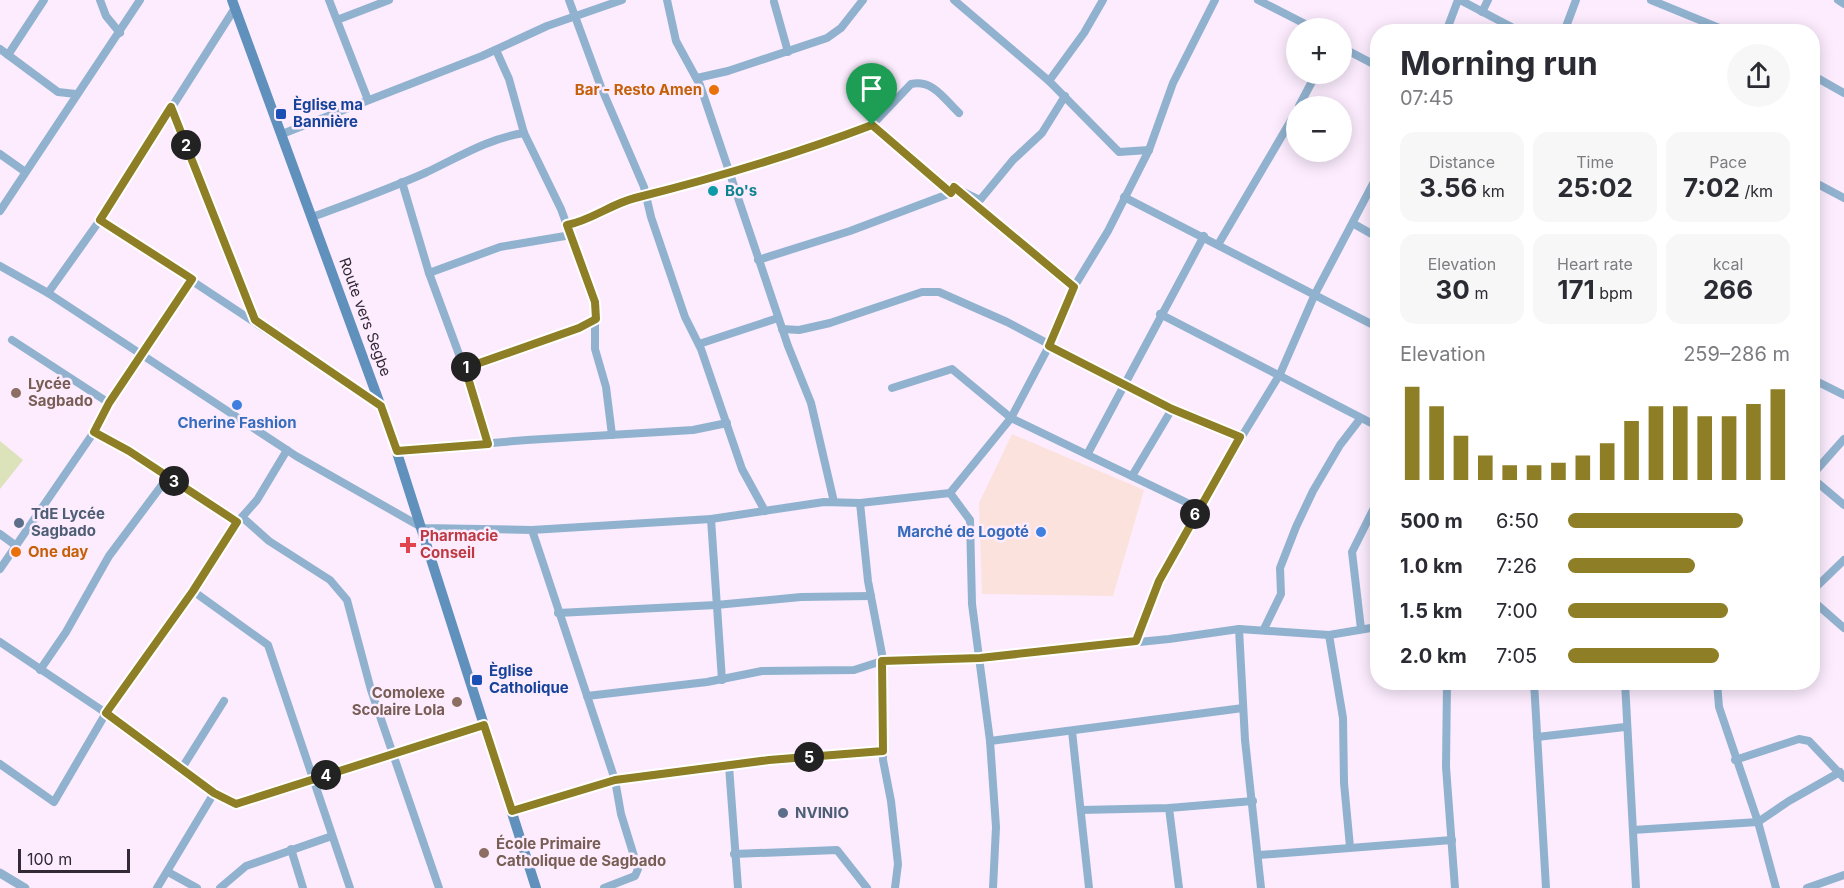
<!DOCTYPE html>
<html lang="en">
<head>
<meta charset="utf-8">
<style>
	body { margin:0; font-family:Inter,sans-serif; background:#f7f7f7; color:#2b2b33; height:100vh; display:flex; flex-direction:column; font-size:22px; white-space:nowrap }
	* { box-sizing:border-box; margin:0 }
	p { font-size:20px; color:#7c7c81 }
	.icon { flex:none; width:33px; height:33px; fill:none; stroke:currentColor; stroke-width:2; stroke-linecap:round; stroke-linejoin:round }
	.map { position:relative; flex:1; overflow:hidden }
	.panel { position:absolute; left:1370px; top:24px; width:450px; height:666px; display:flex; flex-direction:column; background:#fff; border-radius:24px; box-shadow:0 3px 15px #0003 }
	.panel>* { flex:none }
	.buttons { position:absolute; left:1286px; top:18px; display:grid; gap:12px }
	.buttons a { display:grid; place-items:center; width:66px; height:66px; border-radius:50%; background:#fff; box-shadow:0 3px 15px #0003; font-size:30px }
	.scale { position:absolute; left:18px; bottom:15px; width:112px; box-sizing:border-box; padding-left:6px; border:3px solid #342a35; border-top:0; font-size:16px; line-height:21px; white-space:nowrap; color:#342a35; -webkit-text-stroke:4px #fcecfe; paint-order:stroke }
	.pin { position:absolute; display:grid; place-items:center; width:51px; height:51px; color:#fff; margin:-62px -26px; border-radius:50% 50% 50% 0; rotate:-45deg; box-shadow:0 0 6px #0007 }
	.pin .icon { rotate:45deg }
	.km { position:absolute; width:30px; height:30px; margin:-15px; border-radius:50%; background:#222; color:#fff; font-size:16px; line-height:30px; text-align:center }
	.round { display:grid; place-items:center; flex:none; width:63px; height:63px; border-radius:32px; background:#f7f7f7 }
	.summary { display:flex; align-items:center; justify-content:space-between; height:102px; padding:0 30px }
	h1 { font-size:33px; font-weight:700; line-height:45px }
	.stats { display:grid; grid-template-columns:repeat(3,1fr); gap:9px; height:102px; padding:6px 30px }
	.stats div { display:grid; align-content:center; border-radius:15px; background:#f7f7f7; text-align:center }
	.stats b { font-size:26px; font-weight:700 }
	.stats small { font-size:16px; font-weight:400 }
	.stats p { font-size:16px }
	.chart { height:168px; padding:12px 30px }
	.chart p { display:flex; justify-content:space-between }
	.chart svg { width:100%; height:108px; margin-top:6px; stroke:#8e7e25; stroke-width:6 }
	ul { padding:0 30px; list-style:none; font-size:20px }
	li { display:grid; grid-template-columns:96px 72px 1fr; align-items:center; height:45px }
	li i { height:15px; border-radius:8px; background:#8e7e25 }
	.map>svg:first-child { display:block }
	.commercial { fill:#fce2dd }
	.green { fill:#dce2b9 }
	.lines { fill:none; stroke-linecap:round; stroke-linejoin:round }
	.minor { stroke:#91b2cf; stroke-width:8 }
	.tertiary { stroke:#91b2cf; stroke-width:9 }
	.secondary { stroke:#6091bd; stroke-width:10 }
	.route-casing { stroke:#fff; stroke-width:12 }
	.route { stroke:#8e7e25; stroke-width:8 }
	.food-dot { fill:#e8710a; stroke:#fcecfe; stroke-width:2 }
	.transit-dot { fill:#1a4fb4; stroke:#fcecfe; stroke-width:2 }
	.culture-dot { fill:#0f9aa8; stroke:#fcecfe; stroke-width:2 }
	.education-dot { fill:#8d6e63; stroke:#fcecfe; stroke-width:2 }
	.shop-dot { fill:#3f7fe0; stroke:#fcecfe; stroke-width:2 }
	.service-dot { fill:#5c6f8a; stroke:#fcecfe; stroke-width:2 }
	.health-dot { fill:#e0444e; stroke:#fcecfe; stroke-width:2 }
	.labels { text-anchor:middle; stroke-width:5; stroke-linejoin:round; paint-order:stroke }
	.food-label { font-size:15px; font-weight:bold; fill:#c56008; stroke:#fcecfe; text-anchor:end }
	.transit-label { font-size:15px; font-weight:bold; fill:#164399; stroke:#fcecfe; text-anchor:start }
	.culture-label { font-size:15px; font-weight:bold; fill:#0d838f; stroke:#fcecfe; text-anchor:start }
	.street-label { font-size:15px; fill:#342a35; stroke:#fcecfe }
	.education-label { font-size:15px; font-weight:bold; fill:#785e54; stroke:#fcecfe; text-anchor:start }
	.shop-label { font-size:15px; font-weight:bold; fill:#366cbe; stroke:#fcecfe }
	.service-label { font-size:15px; font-weight:bold; fill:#4e5e75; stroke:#fcecfe; text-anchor:start }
	.health-label { font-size:15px; font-weight:bold; fill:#be3a42; stroke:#fcecfe; text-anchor:start }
</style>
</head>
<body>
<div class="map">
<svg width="1844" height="888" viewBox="0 0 1844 888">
	<rect width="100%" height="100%" fill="#fcecfe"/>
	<path class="commercial" d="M1012,434L1144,490L1113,596L982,594L979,503Z"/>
	<path class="green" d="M0,441L23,460L0,489Z"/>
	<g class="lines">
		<g class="minor">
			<path d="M100,0L106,16L120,33"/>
			<path d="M329,0L368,100"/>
			<path d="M569,0L601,87L644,187L651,217L685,317L701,349L742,469L765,511"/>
			<path d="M667,0L676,41L700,85L788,346L811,403L834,502"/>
			<path d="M954,0L1049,81L1119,152L1149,150"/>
			<path d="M1258,0L1313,28"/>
			<path d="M1460,0L1521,32"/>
			<path d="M1651,0L1729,32"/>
			<path d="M1838,0L1844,4"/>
			<path d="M774,2L788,52"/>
			<path d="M1482,12L1488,0"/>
			<path d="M337,20L389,0"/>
			<path d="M1446,32L1458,0"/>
			<path d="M1564,32L1576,0"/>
			<path d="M1341,47L1377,66"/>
			<path d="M0,49L58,92L76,94"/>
			<path d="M496,50L509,79L524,133L561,209L595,302V349L606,387L612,435"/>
			<path d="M8,55L44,0"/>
			<path d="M1812,75L1844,93"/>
			<path d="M697,78L728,71L827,38L841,28L863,0"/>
			<path d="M1049,81L1084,33L1103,0"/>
			<path d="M1299,106L1316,74"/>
			<path d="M171,107L255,320"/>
			<path d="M872,125L911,84C933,79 945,100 959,113"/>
			<path d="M282,134L482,56L547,26L622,0"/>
			<path d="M0,154L24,171"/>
			<path d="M1812,181L1844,198"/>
			<path d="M402,182L429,273L474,395L488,444"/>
			<path d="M953,187L980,200L1013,160L1042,133L1065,96"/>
			<path d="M964,196L1074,287"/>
			<path d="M1124,197L1377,327"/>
			<path d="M0,211L140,0"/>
			<path d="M313,217C350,203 389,189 425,173C457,158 489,138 524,133"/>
			<path d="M100,220L381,406"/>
			<path d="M1354,224L1377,237"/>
			<path d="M567,225C592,221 611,204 635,198C714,178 796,154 872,125L951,193L953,187"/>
			<path d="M1219,243L1296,112"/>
			<path d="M758,260L850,231L951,193"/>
			<path d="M0,266L48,293L296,456L423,528L532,530L711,519L824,502L860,503L950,493L1011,418L1049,346L1074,287L1108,231L1149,150L1173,83L1215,0"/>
			<path d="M429,273L500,247L571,235"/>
			<path d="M48,293L100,220L235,8"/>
			<path d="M1160,314L1377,426"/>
			<path d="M782,329L799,330L830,323L922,292H939L1007,322L1172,409L1241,437"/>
			<path d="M12,340L109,403"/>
			<path d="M699,344L778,318"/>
			<path d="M465,368L579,328L596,319"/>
			<path d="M1812,379L1844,395"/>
			<path d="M892,388L952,369L1011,418L1198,508"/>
			<path d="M94,432L129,451L237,522"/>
			<path d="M397,451L527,440L693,430L727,423"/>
			<path d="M1088,453L1204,236"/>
			<path d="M1812,475L1844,439"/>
			<path d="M1132,476L1172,409"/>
			<path d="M1812,478L1844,505"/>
			<path d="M950,493L970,520L972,604L990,741L996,827L993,888"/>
			<path d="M860,503L868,581L882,654L883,760L891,801L898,864L895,888"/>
			<path d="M242,517L257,500L287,450"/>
			<path d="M711,519L722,680"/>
			<path d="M532,530L615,780L621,814L638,869L635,876L604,888"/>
			<path d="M0,534L15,545"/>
			<path d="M0,569L94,432L109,403L192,279"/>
			<path d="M193,591L268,645L350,888"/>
			<path d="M1812,591L1844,560"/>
			<path d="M1812,600L1844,628"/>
			<path d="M558,613L716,605L801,597L871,596"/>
			<path d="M1239,629L1245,740L1261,888"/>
			<path d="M1264,629L1281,594L1280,568L1296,527L1313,491L1340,445L1360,419"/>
			<path d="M1361,629L1352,552L1377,502"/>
			<path d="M1329,635L1343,718L1344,783L1350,847"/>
			<path d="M1136,641L1159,581L1198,508L1280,374L1315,294L1377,176"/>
			<path d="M0,642L106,713L214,793L236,804L484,725"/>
			<path d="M40,670L66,632L109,556L168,477"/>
			<path d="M1447,682L1446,767L1455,888"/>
			<path d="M1534,682L1546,888"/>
			<path d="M1625,682L1636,888"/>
			<path d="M1717,682L1719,707L1758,822L1776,888"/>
			<path d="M587,696L707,682L762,671L854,670L882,661L980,658L1169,639L1239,629L1329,635L1377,627"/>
			<path d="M1072,731L1089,888"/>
			<path d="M1537,737L1625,727"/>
			<path d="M990,741L1243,708"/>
			<path d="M1735,760L1799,739L1809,741L1844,778"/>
			<path d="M0,764L54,802L106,713L193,591L242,517L269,541L330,580L347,600L371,690L439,888"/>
			<path d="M729,766L738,888"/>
			<path d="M182,768L224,701"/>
			<path d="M1169,808L1179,888"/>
			<path d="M1081,810L1169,808L1253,801"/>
			<path d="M512,811L615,780L769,760L883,751"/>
			<path d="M1633,830L1758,822L1789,801L1840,772"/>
			<path d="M291,849L303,888"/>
			<path d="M734,854L837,850L867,888"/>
			<path d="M1259,855L1452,840"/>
			<path d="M168,872L197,888"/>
			<path d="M157,888L214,793"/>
			<path d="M220,888L246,866L332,836"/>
			<path d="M1807,888L1844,875"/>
		</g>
		<path class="tertiary" d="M0,873L25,888"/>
		<path class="secondary" d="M232,0L392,437L536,888"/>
	</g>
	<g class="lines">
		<g class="route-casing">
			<path id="route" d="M171,107L255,320L381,406L397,451L488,444L465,368L579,328L596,319L595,302L567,225C592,220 611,204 635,198C715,178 796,154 872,125L951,193L954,187L1074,287L1049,346L1172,409L1240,437L1159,581L1136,641L980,658L882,661L883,751L769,760L615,780L512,811L484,725L236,804L214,793L106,713L193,591L237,522L129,451L94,432L109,403L192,279L100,220Z"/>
		</g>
		<use href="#route" class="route"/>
	</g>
	<g class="food-dot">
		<circle cx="714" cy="90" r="6"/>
		<circle cx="16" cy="552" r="6"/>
	</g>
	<g class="transit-dot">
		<rect x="275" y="108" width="12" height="12" rx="3"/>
		<rect x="471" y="674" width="12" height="12" rx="3"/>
	</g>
	<circle class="culture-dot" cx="713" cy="191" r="6"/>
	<g class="education-dot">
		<circle cx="16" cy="393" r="6"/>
		<circle cx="457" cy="702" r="6"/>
		<circle cx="484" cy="853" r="6"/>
	</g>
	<g class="shop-dot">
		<circle cx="237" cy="405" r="6"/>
		<circle cx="1041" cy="532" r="6"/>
	</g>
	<g class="service-dot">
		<circle cx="19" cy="523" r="6"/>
		<circle cx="783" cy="813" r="6"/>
	</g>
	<path class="health-dot" d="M405 536h6v6h6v6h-6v6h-6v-6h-6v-6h6z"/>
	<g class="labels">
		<g class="food-label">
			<text x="702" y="95">Bar - Resto Amen</text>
			<text x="28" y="557" text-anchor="start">One day</text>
		</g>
		<g class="transit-label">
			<text x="293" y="110">Èglise ma<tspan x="293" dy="17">Bannière</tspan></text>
			<text x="489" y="676">Èglise<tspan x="489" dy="17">Catholique</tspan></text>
		</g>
		<g class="culture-label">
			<text x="725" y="196">Bo's</text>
		</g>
		<g class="street-label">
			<text transform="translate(365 317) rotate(70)" y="5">Route vers Segbe</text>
		</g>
		<g class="education-label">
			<text x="28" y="389">Lycée<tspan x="28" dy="17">Sagbado</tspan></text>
			<text x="445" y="698" text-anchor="end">Comolexe<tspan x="445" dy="17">Scolaire Lola</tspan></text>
			<text x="496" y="849">École Primaire<tspan x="496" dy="17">Catholique de Sagbado</tspan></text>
		</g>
		<g class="shop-label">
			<text x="237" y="428">Cherine Fashion</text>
			<text x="1029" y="537" text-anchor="end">Marché de Logoté</text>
		</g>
		<g class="service-label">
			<text x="31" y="519">TdE Lycée<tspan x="31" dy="17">Sagbado</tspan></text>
			<text x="795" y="818">NVINIO</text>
		</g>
		<g class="health-label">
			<text x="420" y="541">Pharmacie<tspan x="420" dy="17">Conseil</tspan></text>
		</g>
	</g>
</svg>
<div class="buttons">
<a>+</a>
<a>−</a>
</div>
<div class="scale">100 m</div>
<div class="pin" style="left:872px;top:125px;background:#1e9e55"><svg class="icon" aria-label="arrive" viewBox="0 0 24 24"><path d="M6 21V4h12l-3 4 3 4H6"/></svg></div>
<b class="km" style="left:466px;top:367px">1</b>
<b class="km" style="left:186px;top:145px">2</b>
<b class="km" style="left:174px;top:481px">3</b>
<b class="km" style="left:326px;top:775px">4</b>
<b class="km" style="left:809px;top:757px">5</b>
<b class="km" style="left:1195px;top:514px">6</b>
<section class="panel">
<div class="summary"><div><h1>Morning run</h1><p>07:45</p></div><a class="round"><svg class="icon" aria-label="share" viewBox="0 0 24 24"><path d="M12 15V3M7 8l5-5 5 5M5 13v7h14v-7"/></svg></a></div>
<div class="stats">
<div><p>Distance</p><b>3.56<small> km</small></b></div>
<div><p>Time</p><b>25:02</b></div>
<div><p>Pace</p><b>7:02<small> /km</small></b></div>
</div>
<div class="stats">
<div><p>Elevation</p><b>30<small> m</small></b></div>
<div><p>Heart rate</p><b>171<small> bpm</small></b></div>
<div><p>kcal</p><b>266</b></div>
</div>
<div class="chart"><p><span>Elevation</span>259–286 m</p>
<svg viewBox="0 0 160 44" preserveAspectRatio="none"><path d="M5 44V6M15 44V14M25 44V26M35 44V34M45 44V38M55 44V38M65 44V37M75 44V34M85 44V29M95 44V20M105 44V14M115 44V14M125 44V18M135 44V18M145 44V13M155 44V7"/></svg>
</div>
<ul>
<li><b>500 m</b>6:50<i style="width:79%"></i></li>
<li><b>1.0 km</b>7:26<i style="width:57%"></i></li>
<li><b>1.5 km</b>7:00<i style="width:72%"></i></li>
<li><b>2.0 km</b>7:05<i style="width:68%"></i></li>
</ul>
</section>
</div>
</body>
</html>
